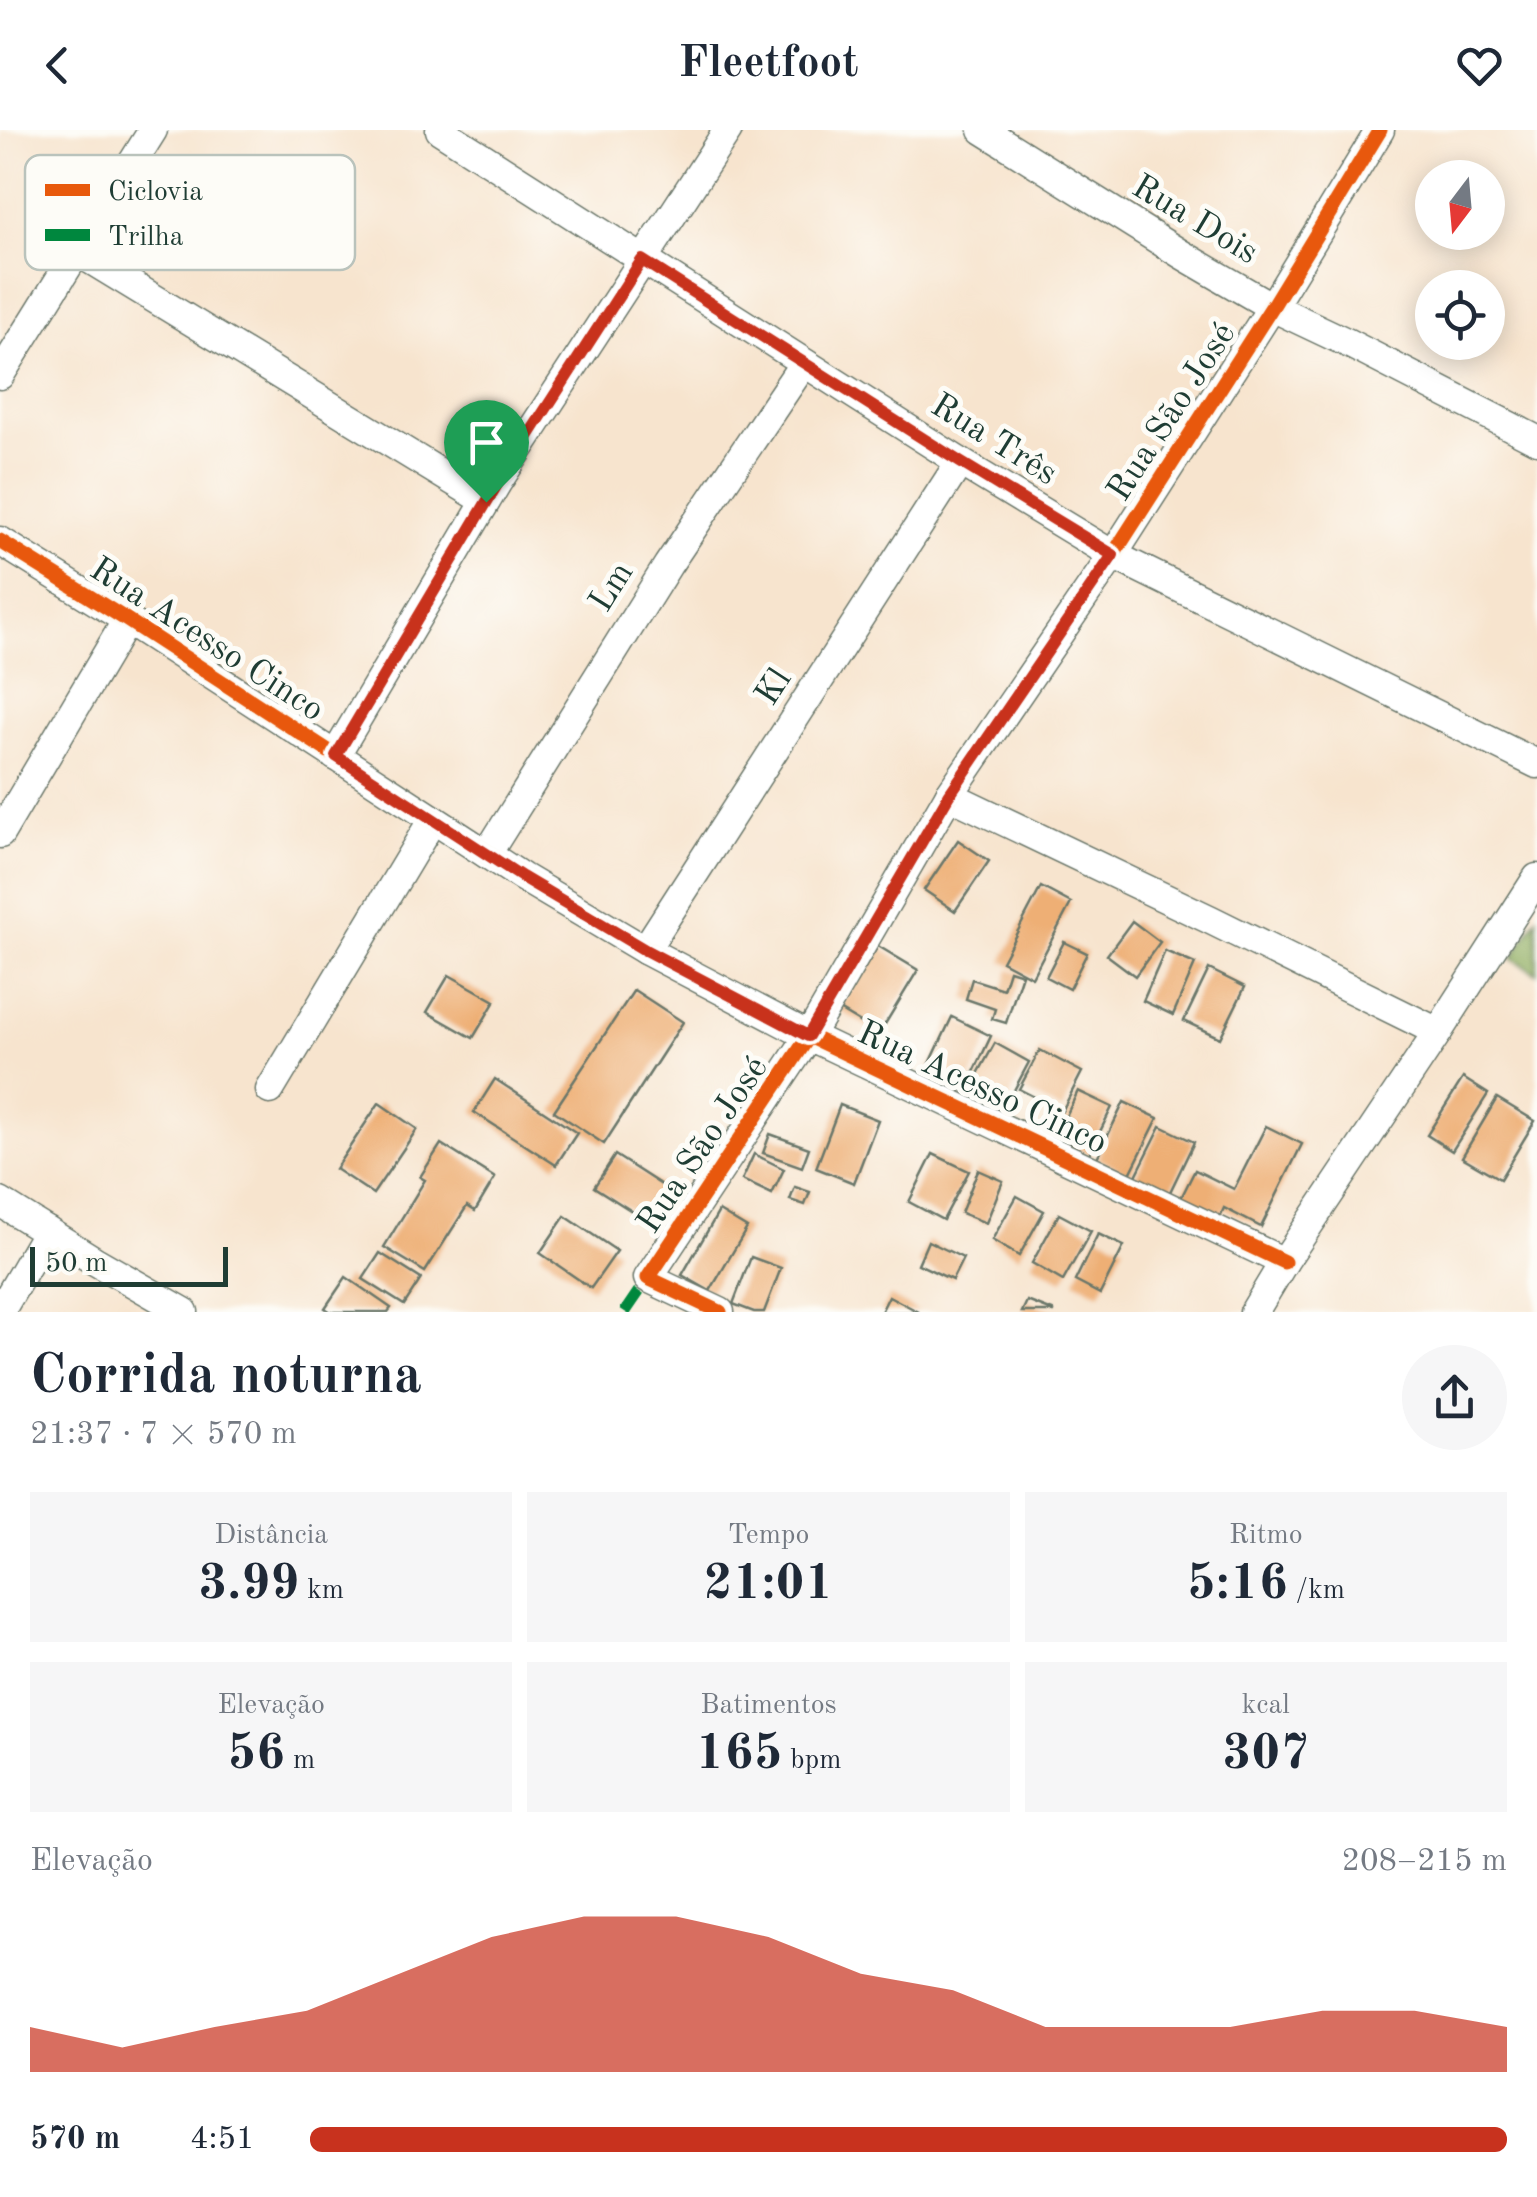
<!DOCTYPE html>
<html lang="pt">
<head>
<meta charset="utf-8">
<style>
	body { margin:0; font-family:"Old Standard TT",serif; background:#f6f6f7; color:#1f2937; height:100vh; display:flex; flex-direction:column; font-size:38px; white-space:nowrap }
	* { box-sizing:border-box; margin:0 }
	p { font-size:32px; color:#747a83 }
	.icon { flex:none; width:55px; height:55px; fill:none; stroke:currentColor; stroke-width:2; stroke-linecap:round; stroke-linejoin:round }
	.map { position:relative; height:1182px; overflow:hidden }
	.sheet { display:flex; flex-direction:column; background:#fff; flex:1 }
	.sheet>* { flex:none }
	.needle { width:65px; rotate:196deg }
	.controls { position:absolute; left:1415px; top:30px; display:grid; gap:20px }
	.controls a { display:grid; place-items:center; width:90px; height:90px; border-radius:50%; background:#fff; box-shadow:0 5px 25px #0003; font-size:50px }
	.scale { position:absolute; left:30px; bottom:25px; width:198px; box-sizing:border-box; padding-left:10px; border:5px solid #1f3d34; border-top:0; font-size:28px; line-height:35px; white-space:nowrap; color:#1f3d34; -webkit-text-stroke:8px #fdfcf7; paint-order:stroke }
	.pin { position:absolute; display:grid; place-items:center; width:85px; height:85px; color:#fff; margin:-102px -42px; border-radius:50% 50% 50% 0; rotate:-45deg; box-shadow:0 0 10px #0007 }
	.pin .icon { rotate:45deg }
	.round { display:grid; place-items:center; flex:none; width:105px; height:105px; border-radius:52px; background:#f6f6f7 }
	.head { display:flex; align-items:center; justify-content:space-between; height:170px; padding:0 30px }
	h1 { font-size:55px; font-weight:700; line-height:75px }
	.metrics { display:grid; grid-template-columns:repeat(3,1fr); gap:15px; height:170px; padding:10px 30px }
	.metrics div { display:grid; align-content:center; border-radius:0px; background:#f6f6f7; text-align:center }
	.metrics b { font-size:50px; font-weight:700 }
	.metrics small { font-size:28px; font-weight:400 }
	.metrics p { font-size:28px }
	.chart { height:280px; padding:20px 30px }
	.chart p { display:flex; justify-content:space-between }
	.chart svg { width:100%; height:180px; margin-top:10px; fill:#c8321e; opacity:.7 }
	ul { padding:0 30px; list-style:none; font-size:32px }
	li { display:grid; grid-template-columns:160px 120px 1fr; align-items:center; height:75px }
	li i { height:25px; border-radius:12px; background:#c8321e }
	header { display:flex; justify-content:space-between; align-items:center; height:130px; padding:0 30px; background:#fff; font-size:45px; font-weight:700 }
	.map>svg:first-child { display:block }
	.forest { fill:#90ad60; stroke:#58754a; stroke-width:2.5 }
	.building { fill:#eeaf75 }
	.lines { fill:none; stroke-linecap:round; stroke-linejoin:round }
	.street-casing { stroke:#6b776a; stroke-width:31 }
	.street { stroke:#fff; stroke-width:28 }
	.quiet { stroke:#00873e; stroke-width:12; stroke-dasharray:25 12; stroke-linecap:butt }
	.cycleway-casing { stroke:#fdfcf7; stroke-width:21 }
	.cycleway { stroke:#e8590c; stroke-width:15 }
	.route-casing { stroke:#fff; stroke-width:20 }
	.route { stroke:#c8321e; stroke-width:12 }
	.labels { text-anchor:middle; stroke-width:10; stroke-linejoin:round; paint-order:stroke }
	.street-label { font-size:35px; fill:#1f3d34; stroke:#fdfcf7 }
	.key { fill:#fdfcf7; stroke:#bac3bc; stroke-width:2.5 }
	.key-label { font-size:28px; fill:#1f3d34 }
</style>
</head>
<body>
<header><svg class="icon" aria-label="back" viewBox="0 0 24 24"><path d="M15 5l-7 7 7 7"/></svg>Fleetfoot<svg class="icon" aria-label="heart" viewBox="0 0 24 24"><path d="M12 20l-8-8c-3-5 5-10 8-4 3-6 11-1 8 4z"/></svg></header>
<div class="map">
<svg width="1537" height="1182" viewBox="0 0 1537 1182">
	<rect width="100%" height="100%" fill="#fdfcf7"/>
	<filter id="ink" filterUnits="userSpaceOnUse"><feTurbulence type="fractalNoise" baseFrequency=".01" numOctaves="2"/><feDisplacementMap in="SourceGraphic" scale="20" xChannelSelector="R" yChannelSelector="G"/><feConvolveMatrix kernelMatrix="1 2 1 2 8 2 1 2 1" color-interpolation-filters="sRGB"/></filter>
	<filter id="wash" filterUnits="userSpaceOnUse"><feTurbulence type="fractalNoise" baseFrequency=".0048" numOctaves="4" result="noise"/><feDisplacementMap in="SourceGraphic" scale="40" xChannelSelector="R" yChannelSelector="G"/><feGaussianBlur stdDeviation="2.25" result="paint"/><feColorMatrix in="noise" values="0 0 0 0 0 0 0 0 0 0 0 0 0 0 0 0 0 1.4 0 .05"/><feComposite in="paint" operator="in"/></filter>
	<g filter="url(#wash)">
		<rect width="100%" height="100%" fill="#f7e4ce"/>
		<path class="forest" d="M1537,788V843L1512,828Z"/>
		<g id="blocks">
			<g class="building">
				<path d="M958,710L989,731L955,781L924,760Z"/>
				<path d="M1041,757L1071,773L1032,847L1002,831Z"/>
				<path d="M1132,791L1160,812L1135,846L1107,825Z"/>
				<path d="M1064,812L1087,823L1069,859L1046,847Z"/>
				<path d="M878,816L918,840L879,904L839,880Z"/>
				<path d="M1165,821L1195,834L1173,885L1143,871Z"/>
				<path d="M1209,839L1245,857L1220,908L1184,891Z"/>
				<path d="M1009,840L1022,844L1006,893L992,889L995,879L966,869L972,849L1003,859Z"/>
				<path d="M449,845L495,871L473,908L427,882Z"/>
				<path d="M634,860L683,892L604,1014L554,981Z"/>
				<path d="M952,887L991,906L965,961L926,942Z"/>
				<path d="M995,913L1029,932L1003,981L968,962Z"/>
				<path d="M1040,920L1082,942L1062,981L1019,959Z"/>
				<path d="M1463,948L1488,964L1452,1021L1427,1005Z"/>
				<path d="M495,949L577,1003L556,1035L474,982Z"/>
				<path d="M1078,961L1112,977L1089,1024L1056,1007Z"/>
				<path d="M1497,968L1535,991L1500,1049L1462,1027Z"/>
				<path d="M1124,972L1158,988L1130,1044L1097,1028Z"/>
				<path d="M379,973L417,999L373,1064L335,1039Z"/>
				<path d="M840,975L878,990L854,1053L816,1038Z"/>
				<path d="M1161,996L1194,1012L1169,1064L1135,1048Z"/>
				<path d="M1266,996L1302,1014L1261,1097L1224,1078L1218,1091L1179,1072L1195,1040L1234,1059Z"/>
				<path d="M770,1004L809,1018L802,1037L763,1023Z"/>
				<path d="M441,1014L495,1048L475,1081L467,1076L425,1142L384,1117L425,1050L420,1047Z"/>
				<path d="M754,1024L784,1039L772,1064L742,1050Z"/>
				<path d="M933,1024L969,1041L943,1090L909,1072Z"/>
				<path d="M615,1025L666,1058L646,1090L594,1057Z"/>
				<path d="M978,1040L1003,1051L986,1093L961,1083Z"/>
				<path d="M795,1057L810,1062L805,1075L790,1070Z"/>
				<path d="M1017,1066L1044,1081L1019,1126L992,1110Z"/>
				<path d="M719,1081L747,1098L710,1161L682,1145Z"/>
				<path d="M1059,1084L1091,1101L1063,1151L1032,1133Z"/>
				<path d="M565,1086L617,1121L591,1158L540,1123Z"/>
				<path d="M1098,1104L1124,1116L1100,1164L1075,1151Z"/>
				<path d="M928,1111L963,1128L952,1150L918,1134Z"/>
				<path d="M380,1123L421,1149L404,1175L363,1149Z"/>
				<path d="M751,1127L781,1138L764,1182H754L733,1174Z"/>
				<path d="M346,1147L391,1178L388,1182H331L325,1178Z"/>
				<path d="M889,1166L919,1182H881Z"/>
				<path d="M1027,1171L1055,1182H1022Z"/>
			</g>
		</g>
	</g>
	<g filter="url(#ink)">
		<use href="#blocks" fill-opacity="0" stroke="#6b776a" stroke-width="2.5"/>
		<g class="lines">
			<g class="street-casing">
				<g id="street">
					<path d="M440,0L960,332L1113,425L1537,634"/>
					<path d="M983,0L1181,124L1272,177L1348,213L1537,310"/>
					<path d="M78,122L486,371"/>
					<path d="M0,245L153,0"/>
					<path d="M0,411L127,490L522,747L645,820L809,906L1284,1132"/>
					<path d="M335,626L497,353L728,0"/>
					<path d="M949,665L1211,790L1438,902"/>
					<path d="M0,704L127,490"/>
					<path d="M487,724L668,435L804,233"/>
					<path d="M645,820L960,332"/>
					<path d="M270,960L433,689"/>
					<path d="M0,1072L95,1131L184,1182"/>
					<path d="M0,1182L47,1101"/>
					<path d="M720,1182L648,1148L809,906L949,665L1113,425L1272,177L1380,0"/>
					<path d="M1254,1182L1284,1132L1438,902L1537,748"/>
				</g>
			</g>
			<use href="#street" class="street"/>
			<path class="quiet" d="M625,1182L648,1148"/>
			<g class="cycleway-casing">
				<g id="cycleway">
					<path d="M0,411L127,490L522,747L645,820L809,906L1284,1132"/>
					<path d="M720,1182L648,1148L809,906L949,665L1113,425L1272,177L1380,0"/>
				</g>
			</g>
			<use href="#cycleway" class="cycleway"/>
		</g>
	</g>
	<g class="lines" filter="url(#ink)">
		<g class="route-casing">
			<path id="route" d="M642,130L960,332L1113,425L949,665L808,906L645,820L522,747L336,626L498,353Z"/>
		</g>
		<use href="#route" class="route"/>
	</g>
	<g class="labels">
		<g class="street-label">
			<text transform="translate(1196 88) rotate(31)" y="12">Rua Dois</text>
			<text transform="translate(1170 281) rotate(-57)" y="12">Rua São José</text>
			<text transform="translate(995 308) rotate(32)" y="12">Rua Três</text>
			<text transform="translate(610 456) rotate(-58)" y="12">Lm</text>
			<text transform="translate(208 508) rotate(33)" y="12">Rua Acesso Cinco</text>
			<text transform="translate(772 556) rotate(-57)" y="12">Kl</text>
			<text transform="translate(983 956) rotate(25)" y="12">Rua Acesso Cinco</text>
			<text transform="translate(701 1014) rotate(-56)" y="12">Rua São José</text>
		</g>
	</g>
	<rect x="25" y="25" width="330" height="115" rx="15" class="key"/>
	<rect x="45" y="54" width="45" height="12" fill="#e8590c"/>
	<rect x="45" y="99" width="45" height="12" fill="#00873e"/>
	<g class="key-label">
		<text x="108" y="70">Ciclovia</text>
		<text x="108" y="115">Trilha</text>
	</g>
</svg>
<div class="controls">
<a><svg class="needle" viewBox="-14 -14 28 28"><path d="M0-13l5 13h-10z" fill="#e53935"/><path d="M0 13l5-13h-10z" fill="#747a83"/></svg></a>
<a><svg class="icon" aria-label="locate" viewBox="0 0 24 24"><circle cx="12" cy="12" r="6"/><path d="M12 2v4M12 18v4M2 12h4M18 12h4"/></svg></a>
</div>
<div class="scale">50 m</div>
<div class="pin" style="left:486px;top:372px;background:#1e9e55"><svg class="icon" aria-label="arrive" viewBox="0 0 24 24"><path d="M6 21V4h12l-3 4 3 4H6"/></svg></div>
</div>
<section class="sheet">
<div class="head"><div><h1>Corrida noturna</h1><p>21:37 · 7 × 570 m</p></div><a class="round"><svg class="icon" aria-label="share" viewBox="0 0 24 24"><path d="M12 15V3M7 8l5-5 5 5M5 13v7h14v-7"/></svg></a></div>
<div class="metrics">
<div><p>Distância</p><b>3.99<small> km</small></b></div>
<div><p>Tempo</p><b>21:01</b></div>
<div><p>Ritmo</p><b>5:16<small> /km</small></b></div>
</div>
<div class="metrics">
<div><p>Elevação</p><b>56<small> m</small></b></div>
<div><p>Batimentos</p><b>165<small> bpm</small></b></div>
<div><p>kcal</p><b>307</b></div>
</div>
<div class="chart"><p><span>Elevação</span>208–215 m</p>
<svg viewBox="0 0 160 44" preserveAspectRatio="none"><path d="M0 44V33L10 38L20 33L30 29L40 20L50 11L60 6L70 6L80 11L90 20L100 24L110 33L120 33L130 33L140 29L150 29L160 33V44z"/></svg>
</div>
<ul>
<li><b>570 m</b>4:51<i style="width:100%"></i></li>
</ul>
</section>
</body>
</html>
